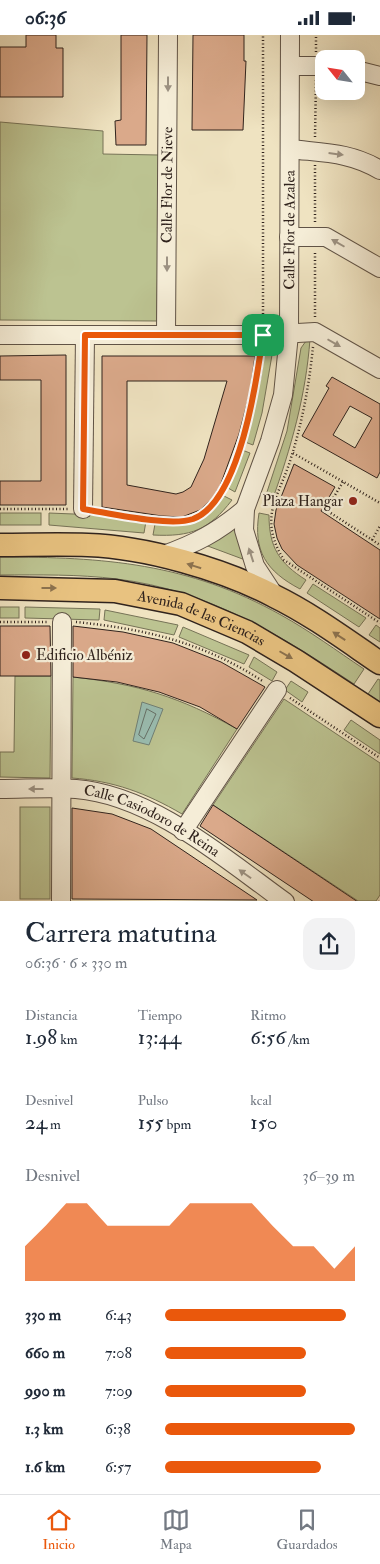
<!DOCTYPE html>
<html lang="es">
<head>
<meta charset="utf-8">
<style>
	body { margin:0; font-family:"IM FELL Double Pica",serif; background:#f2f2f3; color:#1f2937; height:100vh; display:flex; flex-direction:column; font-size:19px; white-space:nowrap }
	* { box-sizing:border-box; margin:0 }
	p { font-size:16px; color:#747a83 }
	.icon { flex:none; width:28px; height:28px; fill:none; stroke:currentColor; stroke-width:2; stroke-linecap:round; stroke-linejoin:round }
	.map { position:relative; height:866px; overflow:hidden }
	.sheet { display:flex; flex-direction:column; background:#fff; flex:1 }
	.sheet>* { flex:none }
	.needle { width:32px; rotate:300deg }
	.buttons { position:absolute; left:315px; top:15px; display:grid; gap:10px }
	.buttons a { display:grid; place-items:center; width:50px; height:50px; border-radius:10px; background:#fff; box-shadow:0 5px 20px #0002; font-size:25px }
	.pin { position:absolute; display:grid; place-items:center; width:42px; height:42px; color:#fff; margin:-21px; border-radius:10px; box-shadow:0 2px 8px #0006 }
	.round { display:grid; place-items:center; flex:none; width:52px; height:52px; border-radius:15px; background:#f2f2f3 }
	.summary { display:flex; align-items:center; justify-content:space-between; height:85px; padding:0 25px }
	h1 { font-size:28px; font-weight:600; line-height:38px }
	.stats { display:grid; grid-template-columns:repeat(3,1fr); gap:8px; height:85px; padding:5px 25px }
	.stats div { display:grid; align-content:center }
	.stats b { font-size:21px; font-weight:600 }
	.stats small { font-size:14px; font-weight:400 }
	.stats p { font-size:14px }
	.chart { height:140px; padding:10px 25px }
	.chart p { display:flex; justify-content:space-between }
	.chart svg { width:100%; height:90px; margin-top:5px; fill:#ea580c; opacity:.7 }
	ul { padding:0 25px; list-style:none; font-size:16px }
	li { display:grid; grid-template-columns:80px 60px 1fr; align-items:center; height:38px }
	li i { height:12px; border-radius:6px; background:#ea580c }
	.status { display:flex; justify-content:space-between; align-items:center; height:35px; padding:0 25px; background:#fff; direction:ltr }
	.status svg { height:14px; fill:currentColor }
	.tab-bar { display:flex; justify-content:space-around; align-items:center; height:70px; border-top:1px solid #e0e1e3; background:#fff; font-size:14px; color:#747a83 }
	.tab-bar a { display:grid; justify-items:center; gap:2px }
	.tab-bar .on { color:#ea580c }
	.map>svg:first-child { display:block }
	.green { fill:#bcc391; stroke:#767357 }
	.water { fill:#9abeb2; stroke:#708076 }
	.lines { fill:none; stroke-linecap:round; stroke-linejoin:round }
	.shore { stroke:#657068; stroke-width:1 }
	.building { fill:#daa98a; stroke:#30231d; fill-rule:evenodd }
	.minor-casing { stroke:#605346; stroke-width:20 }
	.major-casing { stroke:#30231d; stroke-width:25 }
	.path { stroke:#30231d; stroke-width:2.5; stroke-dasharray:1 2.5; stroke-linecap:butt }
	.minor { stroke:#f5edd7; stroke-width:18 }
	.major { stroke:#e8c280; stroke-width:22 }
	.oneway { fill:#9c9283 }
	.oneway2 { fill:#8c724e }
	.route-casing { stroke:#fff; stroke-width:10 }
	.route { stroke:#ea580c; stroke-width:6 }
	.poi-dot { fill:#8f2418; stroke:#f5edd7; stroke-width:2 }
	.labels { text-anchor:middle; stroke-width:4.5; stroke-linejoin:round; paint-order:stroke }
	.street-label { font-size:15px; fill:#30231d; stroke:#f5edd7 }
	.poi-label { font-size:15px; fill:#30231d; stroke:#f5edd7; text-anchor:end }
</style>
</head>
<body>
<div class="status"><b>06:36</b><svg viewBox="0 0 49 12"><path d="M0 12V9h3v3zM5 12V6h3v6zM10 12V3h3v9zM15 12V0h3v12zM26 1h20v11H26zM47 4h2v5h-2z"/></svg></div>
<div class="map">
<svg width="380" height="867" viewBox="0 0 380 867">
	<rect width="100%" height="100%" fill="#efe3c1"/>
	<filter id="stains"><feTurbulence type="fractalNoise" baseFrequency=".004" numOctaves="4"/><feColorMatrix values="0 0 0 0 .2 0 0 0 0 .09 0 0 0 0 .02 0 0 0 .5 -.17"/></filter>
	<radialGradient id="worn" r=".72"><stop offset=".6" stop-color="#630" stop-opacity="0"/><stop offset="1" stop-color="#630" stop-opacity=".3"/></radialGradient>
	<g class="green">
		<path d="M0,87L103,96V119L159,120L157,286L0,285Z"/>
		<path d="M310,304C306,360 291,413 272,466L265,463L287,396L301,313L306,306Z"/>
		<path d="M265,313L272,320L262,378L253,410L245,407L261,342Z"/>
		<path d="M242,415L250,418L235,457L228,453Z"/>
		<path d="M224,461L232,465C209,495 191,502 153,500L155,489C187,492 204,487 224,461Z"/>
		<rect x="0" y="478" width="41" height="12"/>
		<path d="M49,478L98,480L146,486L144,498L49,490Z"/>
		<path d="M259,478L269,480C269,512 279,528 306,545L300,554C266,536 253,516 259,478Z"/>
		<path d="M242,481L248,526L205,510Z"/>
		<path d="M0,522C104,522 188,528 281,580C310,596 337,616 364,634L354,649C280,600 208,555 117,544C78,539 39,540 0,540Z"/>
		<path d="M313,549L366,583L359,592L307,558Z"/>
		<rect x="0" y="572" width="19" height="11"/>
		<path d="M25,572L100,574L99,585L25,583Z"/>
		<path d="M105,575L178,590L174,600L104,585Z"/>
		<path d="M376,590L380,593V607L369,600Z"/>
		<path d="M183,592L249,620L244,629L179,602Z"/>
		<path d="M254,622L277,637L272,646L249,632Z"/>
		<path d="M15,641H51L50,743L0,742V717H14Z"/>
		<path d="M73,642C138,649 180,662 237,694L182,779C146,758 114,746 72,743Z"/>
		<path d="M378,644L380,645V667L368,659Z"/>
		<path d="M291,646L308,657L302,667L285,655Z"/>
		<path d="M284,664L380,728V860L376,866H358L213,770Z"/>
		<path d="M351,685L380,705V719L344,695Z"/>
		<rect x="20" y="772" width="30" height="92"/>
	</g>
	<path class="water" d="M142,667L163,674L149,710L133,706Z"/>
	<g class="lines">
		<path class="shore" d="M147,674L156,679L144,704L139,700Z"/>
	</g>
	<g class="building">
		<path d="M26,0H56V13H63V62H0V12H26Z"/>
		<path d="M121,0H147L146,110H116L115,86L121,85Z"/>
		<path d="M193,0H244V26H246L243,95H192Z"/>
		<path d="M66,320V470H0V446H41V345H0V321Z"/>
		<path d="M102,321H255L250,357L239,399L220,451L212,464L200,475L182,482L162,481L102,472ZM127,346H227L204,424L191,452L183,457L176,459L127,450Z"/>
		<path d="M332,342L380,369V437L377,443L302,401L329,353L326,351ZM350,371L372,383L355,413L333,400Z"/>
		<path d="M294,429L335,452L321,476L380,515V584L297,530L282,514L277,503L274,489L276,475Z"/>
		<path d="M0,591H50L51,641H0Z"/>
		<path d="M73,591L123,597L173,608L221,627L265,652L237,694L200,672L159,657L117,647L73,642Z"/>
		<path d="M213,770L358,867H314L200,791Z"/>
		<path d="M72,773L112,779L151,794L257,865L72,864Z"/>
	</g>
	<g class="lines">
		<g class="minor-casing">
			<g id="minor">
				<path d="M290,31H324"/>
				<path d="M356,35L380,41"/>
				<path d="M290,114C323,118 350,117 380,135"/>
				<path d="M289,202H326L380,233"/>
				<path d="M0,300H263L315,297L380,334"/>
				<path id="s1" d="M166,300L168,0"/>
				<path d="M83,474L85,300"/>
				<path d="M161,521C197,508 216,498 245,474"/>
				<path id="s2" d="M274,560L255,531L244,495L245,474L270,406L283,360L289,299L290,0"/>
				<path id="s3" d="M0,754C25,754 51,752 76,754C152,760 225,824 285,867"/>
				<path d="M183,796L277,655"/>
				<path d="M61,867L62,587"/>
			</g>
		</g>
		<g class="major-casing">
			<g id="major">
				<path d="M0,510C29,510 59,509 88,510C145,512 223,534 274,561C311,579 346,605 380,628"/>
				<path id="s4" d="M0,553L115,556L181,569L247,597L296,626L380,681"/>
			</g>
		</g>
		<g class="path">
			<path d="M316,17V0"/>
			<path d="M315,102L316,45"/>
			<path d="M315,187V130"/>
			<path d="M315,282V218"/>
			<path d="M263,286V0"/>
			<path d="M313,312C309,351 302,389 290,426C285,443 275,460 272,477C269,495 275,511 284,525L380,588"/>
			<path d="M293,418L380,468"/>
			<path d="M343,447L326,475L380,510"/>
			<path d="M0,474H68"/>
			<path d="M96,476C126,480 160,490 191,484C235,475 255,352 261,314"/>
			<path d="M372,505L380,491"/>
			<path d="M0,587H48"/>
			<path d="M76,587C146,594 205,608 264,647"/>
			<path d="M290,663L380,723"/>
			<path d="M379,867L380,866"/>
		</g>
		<use href="#minor" class="minor"/>
		<use href="#major" class="major"/>
	</g>
	<defs><path id="oneway-solid" d="M-6-.8H1V-3.2L6.5 0L1 3.2V.8H-6Z" transform="scale(1.25)"/></defs>
	<g class="oneway">
		<use href="#oneway-solid" transform="translate(168 49) rotate(90)"/>
		<use href="#oneway-solid" transform="translate(336 119) rotate(7)"/>
		<use href="#oneway-solid" transform="translate(338 208) rotate(-150)"/>
		<use href="#oneway-solid" transform="translate(167 229) rotate(90)"/>
		<use href="#oneway-solid" transform="translate(334 308) rotate(30)"/>
		<use href="#oneway-solid" transform="translate(251 520) rotate(-108)"/>
		<use href="#oneway-solid" transform="translate(36 754) rotate(180)"/>
		<use href="#oneway-solid" transform="translate(245 839) rotate(-145)"/>
	</g>
	<g class="oneway2">
		<use href="#oneway-solid" transform="translate(194 531) rotate(-163)"/>
		<use href="#oneway-solid" transform="translate(49 553)"/>
		<use href="#oneway-solid" transform="translate(339 601) rotate(-147)"/>
		<use href="#oneway-solid" transform="translate(286 620) rotate(30)"/>
	</g>
	<g class="lines">
		<g class="route-casing">
			<path id="route" d="M85,300H263C257,344 240,467 193,484C169,492 109,478 83,474Z"/>
		</g>
		<use href="#route" class="route"/>
	</g>
	<g class="poi-dot">
		<circle cx="353" cy="466" r="5"/>
		<circle cx="26" cy="620" r="5"/>
	</g>
	<g class="labels">
		<g class="street-label">
			<text dy="5" stroke="none"><textPath href="#s1" startOffset="150">Calle Flor de Nieve</textPath></text>
			<text dy="5" stroke="none"><textPath href="#s2" startOffset="379">Calle Flor de Azalea</textPath></text>
			<text dy="5" stroke="none"><textPath href="#s4" startOffset="206">Avenida de las Ciencias</textPath></text>
			<text dy="5" stroke="none"><textPath href="#s3" startOffset="159">Calle Casiodoro de Reina</textPath></text>
		</g>
		<g class="poi-label">
			<text x="343" y="471">Plaza Hangar</text>
			<text x="36" y="625" text-anchor="start">Edificio Albéniz</text>
		</g>
	</g>
	<rect width="100%" height="100%" filter="url(#stains)"/>
	<rect width="100%" height="100%" fill="url(#worn)"/>
</svg>
<div class="buttons">
<a><svg class="needle" viewBox="-14 -14 28 28"><path d="M0-13l5 13h-10z" fill="#e53935"/><path d="M0 13l5-13h-10z" fill="#747a83"/></svg></a>
</div>
<div class="pin" style="left:263px;top:300px;background:#1e9e55"><svg class="icon" aria-label="arrive" viewBox="0 0 24 24"><path d="M6 21V4h12l-3 4 3 4H6"/></svg></div>
</div>
<section class="sheet">
<div class="summary"><div><h1>Carrera matutina</h1><p>06:36 · 6 × 330 m</p></div><a class="round"><svg class="icon" aria-label="share" viewBox="0 0 24 24"><path d="M12 15V3M7 8l5-5 5 5M5 13v7h14v-7"/></svg></a></div>
<div class="stats">
<div><p>Distancia</p><b>1.98<small> km</small></b></div>
<div><p>Tiempo</p><b>13:44</b></div>
<div><p>Ritmo</p><b>6:56<small> /km</small></b></div>
</div>
<div class="stats">
<div><p>Desnivel</p><b>24<small> m</small></b></div>
<div><p>Pulso</p><b>155<small> bpm</small></b></div>
<div><p>kcal</p><b>150</b></div>
</div>
<div class="chart"><p><span>Desnivel</span>36–39 m</p>
<svg viewBox="0 0 160 44" preserveAspectRatio="none"><path d="M0 44V27L10 17L20 6L30 6L40 17L50 17L60 17L70 17L80 6L90 6L100 6L110 6L120 17L130 27L140 27L150 38L160 27V44z"/></svg>
</div>
<ul>
<li><b>330 m</b>6:43<i style="width:95%"></i></li>
<li><b>660 m</b>7:08<i style="width:74%"></i></li>
<li><b>990 m</b>7:09<i style="width:74%"></i></li>
<li><b>1.3 km</b>6:38<i style="width:100%"></i></li>
<li><b>1.6 km</b>6:57<i style="width:82%"></i></li>
</ul>
</section>
<nav class="tab-bar">
<a class="on"><svg class="icon" aria-label="home" viewBox="0 0 24 24"><path d="M3 11l9-7 9 7M6 9v11h12V9"/></svg>Inicio</a>
<a><svg class="icon" aria-label="map" viewBox="0 0 24 24"><path d="M3 6l6-2 6 2 6-2v14l-6 2-6-2-6 2zM9 4v14M15 6v14"/></svg>Mapa</a>
<a><svg class="icon" aria-label="saved" viewBox="0 0 24 24"><path d="M7 4h10v16l-5-4-5 4z"/></svg>Guardados</a>
</nav>
</body>
</html>
